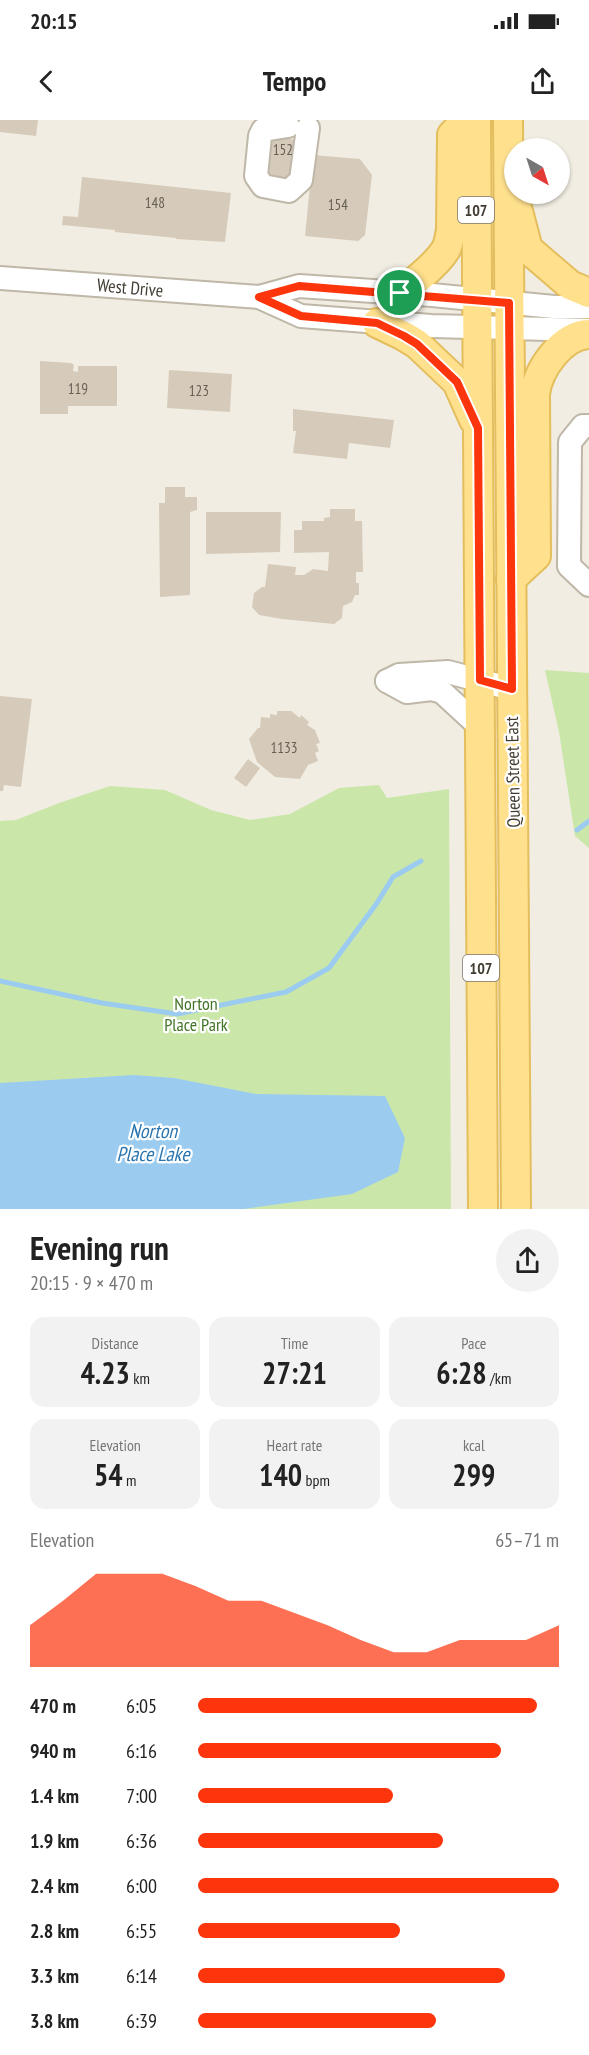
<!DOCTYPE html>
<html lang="en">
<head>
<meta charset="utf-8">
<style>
	body { margin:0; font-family:"PT Sans Narrow",sans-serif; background:#f2f2f2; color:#222; height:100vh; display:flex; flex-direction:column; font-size:22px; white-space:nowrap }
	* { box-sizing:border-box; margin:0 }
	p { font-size:20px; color:#767676 }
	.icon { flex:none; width:33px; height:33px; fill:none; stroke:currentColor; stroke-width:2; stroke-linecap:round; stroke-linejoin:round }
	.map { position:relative; height:1089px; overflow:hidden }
	.sheet { display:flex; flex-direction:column; background:#fff; flex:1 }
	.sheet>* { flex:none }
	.needle { width:39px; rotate:141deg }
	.controls { position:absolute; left:504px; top:18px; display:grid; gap:12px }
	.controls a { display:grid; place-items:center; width:66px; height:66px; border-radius:50%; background:#fff; box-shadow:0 2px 4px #0004; font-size:30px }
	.pin { position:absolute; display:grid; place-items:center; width:51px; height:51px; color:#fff; margin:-26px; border:3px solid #fff; border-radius:50%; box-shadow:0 2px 6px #0007 }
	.round { display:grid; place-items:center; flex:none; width:63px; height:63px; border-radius:32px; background:#f2f2f2 }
	.overview { display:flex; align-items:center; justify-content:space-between; height:102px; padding:0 30px }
	h1 { font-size:33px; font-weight:700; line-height:45px }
	.figures { display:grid; grid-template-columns:repeat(3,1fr); gap:9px; height:102px; padding:6px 30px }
	.figures div { display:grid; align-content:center; border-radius:15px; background:#f2f2f2; text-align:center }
	.figures b { font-size:30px; font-weight:700 }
	.figures small { font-size:16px; font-weight:400 }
	.figures p { font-size:16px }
	.chart { height:168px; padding:12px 30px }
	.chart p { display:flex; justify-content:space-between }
	.chart svg { width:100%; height:108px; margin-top:6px; fill:#fd350d; opacity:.7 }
	ul { padding:0 30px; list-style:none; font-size:20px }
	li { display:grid; grid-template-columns:96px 72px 1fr; align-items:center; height:45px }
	li i { height:15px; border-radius:8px; background:#fd350d }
	.status { display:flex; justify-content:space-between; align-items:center; height:42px; padding:0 30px; background:#fff; direction:ltr }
	.status svg { height:16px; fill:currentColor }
	header { display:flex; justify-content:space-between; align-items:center; height:78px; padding:0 30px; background:#fff; font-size:27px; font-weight:700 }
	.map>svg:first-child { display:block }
	.green { fill:#cae7a9 }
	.water { fill:#9bccf0 }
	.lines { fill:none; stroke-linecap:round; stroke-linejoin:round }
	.stream { stroke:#9bccf0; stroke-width:5 }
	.building { fill:#d6cbba }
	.minor-casing { stroke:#bfb7a7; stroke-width:26 }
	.major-casing { stroke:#e4be5c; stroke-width:32 }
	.minor { stroke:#fff; stroke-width:22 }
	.major { stroke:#ffe08d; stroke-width:28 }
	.route-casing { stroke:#fff; stroke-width:12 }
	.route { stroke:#fd350d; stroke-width:8 }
	.labels { text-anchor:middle; stroke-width:4.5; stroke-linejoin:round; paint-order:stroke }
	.number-label { font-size:15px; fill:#676054 }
	.shield { fill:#fff; stroke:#7b7670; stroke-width:1.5 }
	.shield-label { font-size:16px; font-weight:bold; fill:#423c32 }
	.street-label { font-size:18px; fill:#423c32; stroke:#fff }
	.park-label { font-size:18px; fill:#427426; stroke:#fff }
	.water-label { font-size:20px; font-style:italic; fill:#2b75ae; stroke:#fff }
</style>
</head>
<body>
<div class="status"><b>20:15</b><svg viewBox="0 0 49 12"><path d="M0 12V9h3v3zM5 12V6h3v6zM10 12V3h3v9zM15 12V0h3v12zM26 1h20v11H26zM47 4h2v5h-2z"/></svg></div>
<header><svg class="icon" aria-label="back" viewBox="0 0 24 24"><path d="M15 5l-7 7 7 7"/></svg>Tempo<svg class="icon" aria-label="share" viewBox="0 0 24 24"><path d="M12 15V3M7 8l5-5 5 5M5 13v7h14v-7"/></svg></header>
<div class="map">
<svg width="589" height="1089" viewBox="0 0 589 1089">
	<rect width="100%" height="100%" fill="#f1ede2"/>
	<g class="green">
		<path d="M545,550L589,553V728L575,716L559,612Z"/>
		<path d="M379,665L387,678L449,669L451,1089H0V701L16,700L59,683L110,666L165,670L211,690L250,700L290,694L339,668Z"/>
	</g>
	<path class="water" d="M134,955L174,958L256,974L385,976L405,1018L398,1052L352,1074L244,1089H0V963Z"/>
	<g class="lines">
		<g class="stream">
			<path d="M577,710L589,701"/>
			<path d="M0,861L102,883L177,894L286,872L329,848L377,783L393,757L421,741"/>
		</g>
	</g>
	<g class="building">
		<path d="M0,0H38L36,16L0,12Z"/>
		<path d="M266,14L291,17V19L294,20V17L302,18L291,64L269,62L264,53Z"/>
		<path d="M313,35L360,39L372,55L365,115L358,121L305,116Z"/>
		<path d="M82,57L231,73L225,122L176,119V118L115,112V110L62,105L63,96L78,97Z"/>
		<path d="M40,241L71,243L74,245L73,251L78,252V246H117V286H68V294H40Z"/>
		<path d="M169,250L232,254L230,292L167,288Z"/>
		<path d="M293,289L394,300L390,328L349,323L347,339L293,333L296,311H293Z"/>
		<path d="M165,367H185V377H197V390L190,392V475L160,477L159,383H165Z"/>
		<path d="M330,389H355V401H362L363,452H356V463H359V475H355L352,482L343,486L342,498L334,504L282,499L259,495L252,487L254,473L262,467H265L268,444L296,447L295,455H304L313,449L328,451L329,432L294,433V410H302V401H324V398L330,397Z"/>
		<path d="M206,392H281L280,432L206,434Z"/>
		<path d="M0,576L32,579L21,667L4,665L3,671H0Z"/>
		<path d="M277,591H291L300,598L301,595L309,602L307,605L315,610L320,623L316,624L319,631L315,633L318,641L308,645L300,659L275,657L257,642L249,619L258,608H260L261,597L270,598V594L277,595Z"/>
		<path d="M248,639L260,648L246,667L234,658Z"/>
	</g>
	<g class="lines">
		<g class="minor-casing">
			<g id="minor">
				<path d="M288,6L263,10L260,16L256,56L263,66L289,71L301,60L308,8"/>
				<path d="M0,158L259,177L299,166L432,175L554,187H589"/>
				<path d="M259,177L301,196L431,206L589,210"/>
				<path d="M589,306H583L570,322L569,446L589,465"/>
				<path d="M387,561L399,555L448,552L512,569"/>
				<path d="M387,561L407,572L431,569L442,572L480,607"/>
			</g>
		</g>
		<g class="major-casing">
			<g id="major">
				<path d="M476,0L483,1089"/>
				<path d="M508,0L516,1089"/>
				<path d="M518,91L528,129L570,165L589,173"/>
				<path d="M400,173C413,163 438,143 446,129C449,123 450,116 451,109L452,15L466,0"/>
				<path d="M377,203L404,216L417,224L457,262L474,300"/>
				<path d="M511,459L536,436L535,274C538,249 562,215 589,214"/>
			</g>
		</g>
		<use href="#minor" class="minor"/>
		<use href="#major" class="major"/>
	</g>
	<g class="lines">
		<g class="route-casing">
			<path id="route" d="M299,166L509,183L512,569L480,560L478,308L457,262L417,224L404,216L377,203L301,196L259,177Z"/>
		</g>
		<use href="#route" class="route"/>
	</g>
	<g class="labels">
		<g class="number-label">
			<text x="283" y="35">152</text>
			<text x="155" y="88">148</text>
			<text x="338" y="90">154</text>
			<text x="78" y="274">119</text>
			<text x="199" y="276">123</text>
			<text x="284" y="633">1133</text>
		</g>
		<g class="shield">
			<rect x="458" y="77" width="36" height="26" rx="4.5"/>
			<rect x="463" y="835" width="36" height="26" rx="4.5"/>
		</g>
		<g class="shield-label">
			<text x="476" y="96">107</text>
			<text x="481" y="854">107</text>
		</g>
		<g class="street-label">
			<text transform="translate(130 168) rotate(5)" y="6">West Drive</text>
			<text transform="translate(513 652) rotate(-91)" y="6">Queen Street East</text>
		</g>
		<g class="park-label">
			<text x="196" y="890">Norton<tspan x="196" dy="21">Place Park</tspan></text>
		</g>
		<g class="water-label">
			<text x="153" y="1018">Norton<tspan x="153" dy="23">Place Lake</tspan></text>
		</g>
	</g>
</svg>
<div class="controls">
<a><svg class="needle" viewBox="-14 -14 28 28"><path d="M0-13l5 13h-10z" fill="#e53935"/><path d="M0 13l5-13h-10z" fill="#767676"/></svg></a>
</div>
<div class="pin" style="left:400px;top:173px;background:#1e9e55"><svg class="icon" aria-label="arrive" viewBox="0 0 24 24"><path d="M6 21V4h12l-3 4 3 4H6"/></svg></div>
</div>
<section class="sheet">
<div class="overview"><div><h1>Evening run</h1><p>20:15 · 9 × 470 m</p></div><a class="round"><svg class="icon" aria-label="share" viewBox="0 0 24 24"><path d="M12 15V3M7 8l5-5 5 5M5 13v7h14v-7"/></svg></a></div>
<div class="figures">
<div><p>Distance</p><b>4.23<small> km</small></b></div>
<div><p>Time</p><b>27:21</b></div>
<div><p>Pace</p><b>6:28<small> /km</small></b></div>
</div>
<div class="figures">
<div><p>Elevation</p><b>54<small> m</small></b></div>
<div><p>Heart rate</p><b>140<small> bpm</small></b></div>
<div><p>kcal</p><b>299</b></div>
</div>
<div class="chart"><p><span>Elevation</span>65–71 m</p>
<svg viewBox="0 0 160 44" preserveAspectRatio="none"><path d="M0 44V27L10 17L20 6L30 6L40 6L50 11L60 17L70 17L80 22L90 27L100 33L110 38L120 38L130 33L140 33L150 33L160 27V44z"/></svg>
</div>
<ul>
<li><b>470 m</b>6:05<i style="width:94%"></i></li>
<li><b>940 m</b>6:16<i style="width:84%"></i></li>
<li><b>1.4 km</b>7:00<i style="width:54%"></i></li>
<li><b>1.9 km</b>6:36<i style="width:68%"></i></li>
<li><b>2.4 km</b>6:00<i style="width:100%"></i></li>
<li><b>2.8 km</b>6:55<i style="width:56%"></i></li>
<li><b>3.3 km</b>6:14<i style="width:85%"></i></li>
<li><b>3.8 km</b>6:39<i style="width:66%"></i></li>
</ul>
</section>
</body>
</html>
